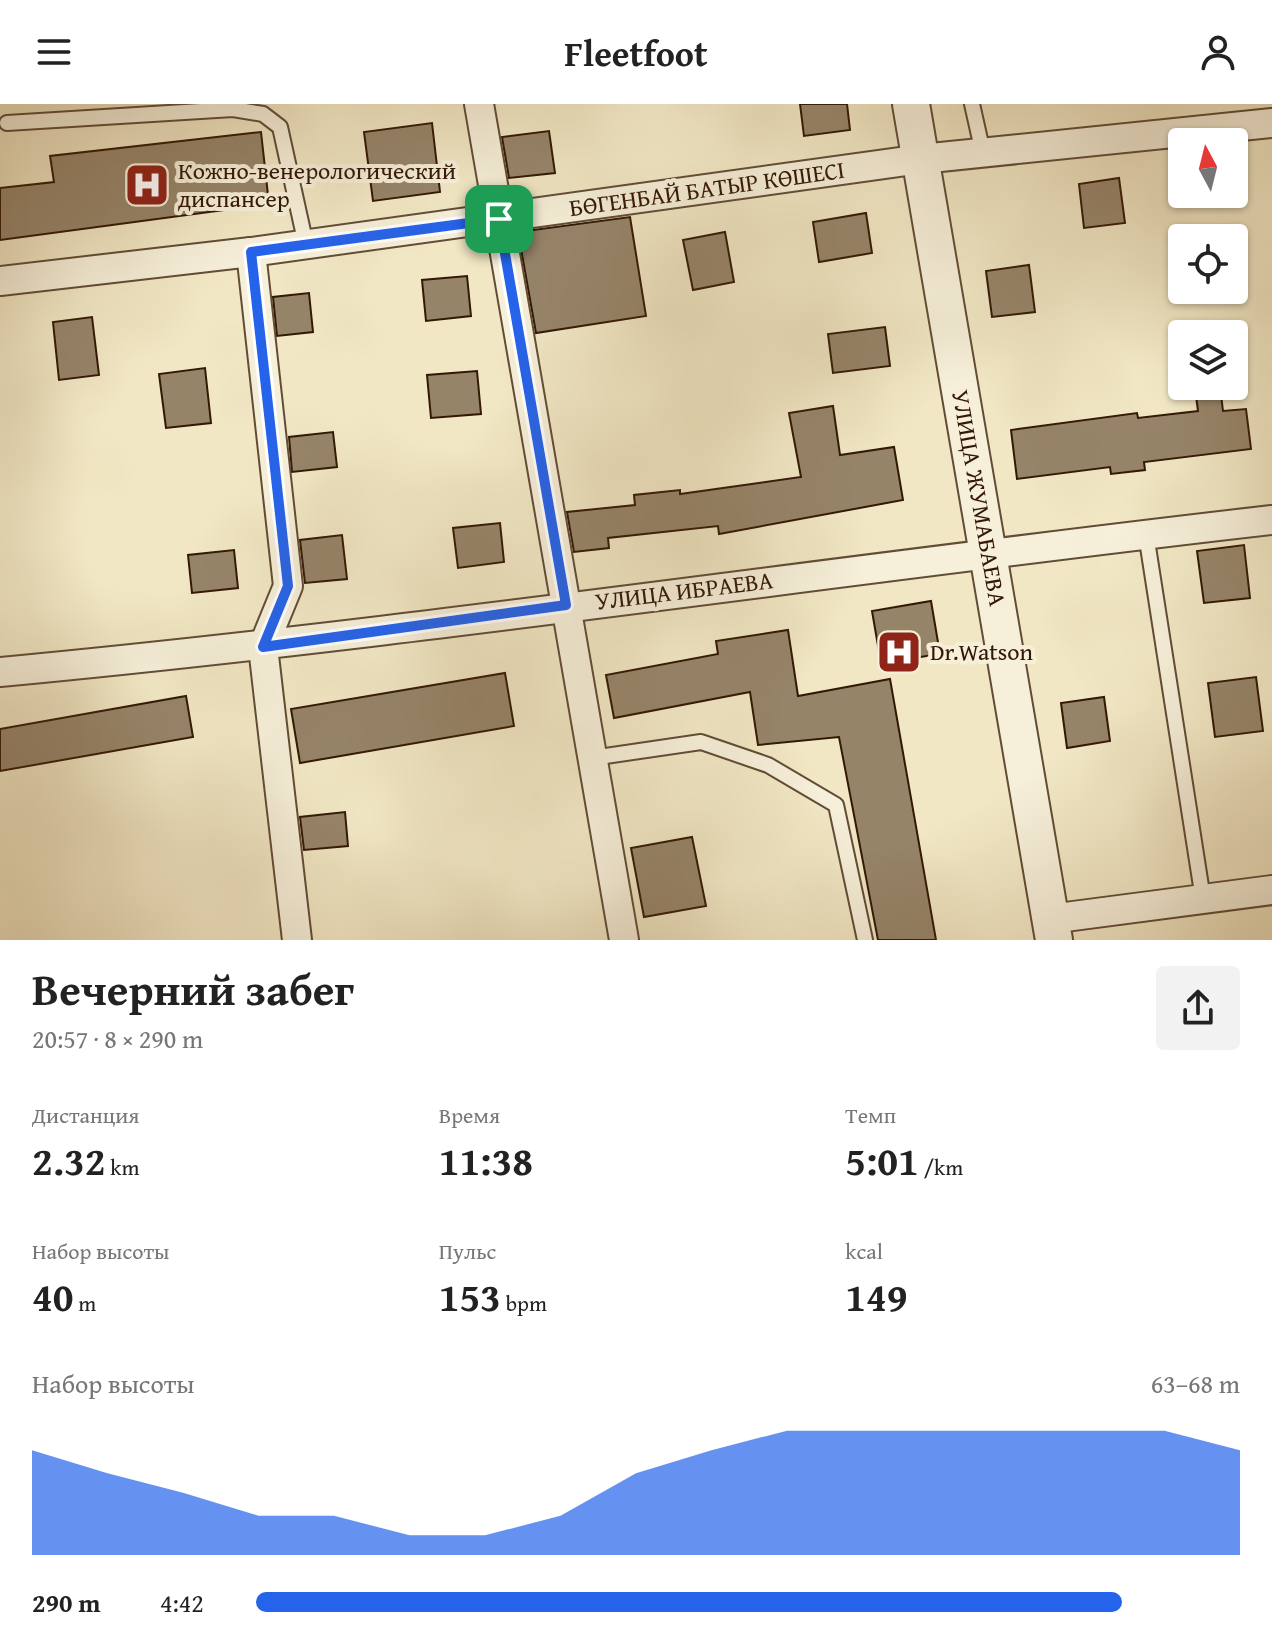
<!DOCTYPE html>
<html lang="ru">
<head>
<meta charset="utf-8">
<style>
	body { margin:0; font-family:"Gentium Book Plus",serif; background:#f2f2f2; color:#222; height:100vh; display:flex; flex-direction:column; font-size:30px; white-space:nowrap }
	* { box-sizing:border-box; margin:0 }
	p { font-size:26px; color:#767676 }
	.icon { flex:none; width:44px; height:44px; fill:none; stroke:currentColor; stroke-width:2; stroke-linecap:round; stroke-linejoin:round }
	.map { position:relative; height:836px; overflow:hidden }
	.side { display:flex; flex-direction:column; background:#fff; flex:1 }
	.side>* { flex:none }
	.needle { width:52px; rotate:353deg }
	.tools { position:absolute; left:1168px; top:24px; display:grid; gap:16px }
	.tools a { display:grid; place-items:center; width:80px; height:80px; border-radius:8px; background:#fff; box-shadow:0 2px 6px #0004; font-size:40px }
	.pin { position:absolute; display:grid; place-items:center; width:68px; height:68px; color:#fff; margin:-34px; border-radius:16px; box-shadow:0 4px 12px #0006 }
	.round { display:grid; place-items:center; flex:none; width:84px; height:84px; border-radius:8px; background:#f2f2f2 }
	.headline { display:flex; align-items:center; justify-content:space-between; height:136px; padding:0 32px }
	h1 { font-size:44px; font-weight:700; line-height:60px }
	.metrics { display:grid; grid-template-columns:repeat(3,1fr); gap:12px; height:136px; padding:8px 32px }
	.metrics div { display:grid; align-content:center }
	.metrics b { font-size:40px; font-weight:700 }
	.metrics small { font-size:22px; font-weight:400 }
	.metrics p { font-size:22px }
	.chart { height:224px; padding:16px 32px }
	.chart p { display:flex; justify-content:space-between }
	.chart svg { width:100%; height:144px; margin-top:8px; fill:#2563eb; opacity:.7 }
	ul { padding:0 32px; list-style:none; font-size:26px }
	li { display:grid; grid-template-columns:128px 96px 1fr; align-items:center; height:60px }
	li i { height:20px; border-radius:10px; background:#2563eb }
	header { display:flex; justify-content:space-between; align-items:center; height:104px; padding:0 32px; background:#fff; font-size:36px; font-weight:700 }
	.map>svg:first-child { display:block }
	.building { fill:#968469; stroke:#331806; stroke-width:2 }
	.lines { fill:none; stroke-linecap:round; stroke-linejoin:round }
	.service-casing { stroke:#624c36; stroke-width:18 }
	.minor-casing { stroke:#624c36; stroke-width:32 }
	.tertiary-casing { stroke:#624c36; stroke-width:40 }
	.service { stroke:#f6efd9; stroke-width:14 }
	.minor { stroke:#f6efd9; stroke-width:28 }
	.tertiary { stroke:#f6efd9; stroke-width:36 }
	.route-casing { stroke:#fff; stroke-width:16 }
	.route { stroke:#2563eb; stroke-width:10 }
	.labels { text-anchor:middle; stroke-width:8; stroke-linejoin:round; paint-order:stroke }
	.poi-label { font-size:24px; fill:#331806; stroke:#f6efd9; text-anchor:start }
	.street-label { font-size:24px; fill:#331806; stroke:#f6efd9 }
</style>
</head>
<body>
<header><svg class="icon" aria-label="menu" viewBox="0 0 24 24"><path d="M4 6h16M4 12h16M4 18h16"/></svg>Fleetfoot<svg class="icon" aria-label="person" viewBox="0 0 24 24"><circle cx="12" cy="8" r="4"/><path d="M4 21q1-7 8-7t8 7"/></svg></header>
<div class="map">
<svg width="1272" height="836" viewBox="0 0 1272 836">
	<rect width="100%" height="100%" fill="#f1e7c4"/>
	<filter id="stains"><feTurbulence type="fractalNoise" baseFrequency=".0025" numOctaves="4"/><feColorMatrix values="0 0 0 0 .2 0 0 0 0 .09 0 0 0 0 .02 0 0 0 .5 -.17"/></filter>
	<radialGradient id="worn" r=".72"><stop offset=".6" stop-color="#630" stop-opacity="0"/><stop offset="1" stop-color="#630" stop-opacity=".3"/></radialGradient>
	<g class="building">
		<path d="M800,0H847L850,26L804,32Z"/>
		<path d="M432,19L440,88L373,97L364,28Z"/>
		<path d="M549,27L555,69L509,74L502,33Z"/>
		<path d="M261,28L269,100L0,136V84L54,78L50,52Z"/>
		<path d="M1119,74L1125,119L1084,124L1079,80Z"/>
		<path d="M866,109L872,149L819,158L813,118Z"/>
		<path d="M630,113L646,212L536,229L518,128Z"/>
		<path d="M725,128L734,178L693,186L683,136Z"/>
		<path d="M1029,161L1035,208L992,213L986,167Z"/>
		<path d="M467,172L471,212L426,217L422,176Z"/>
		<path d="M309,189L313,228L277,232L273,193Z"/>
		<path d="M92,213L99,271L59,276L53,218Z"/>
		<path d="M885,223L890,262L833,269L828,230Z"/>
		<path d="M205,264L211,319L166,324L159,270Z"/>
		<path d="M477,267L481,310L431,314L427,271Z"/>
		<path d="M1212,282H1220L1223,307L1246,305L1251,345L1144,358L1145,366L1111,370L1110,363L1017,375L1011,326L1137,309L1138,314L1198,307L1195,284Z"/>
		<path d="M833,302L840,351L894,343L903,396L719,430L718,422L608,434L609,444L574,448L567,408L635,401L634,391L680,386V390L801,373L789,309Z"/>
		<path d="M333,328L337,363L292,368L289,333Z"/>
		<path d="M500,419L504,458L458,464L453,424Z"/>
		<path d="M342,431L347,475L305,479L300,436Z"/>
		<path d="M1244,441L1250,494L1204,499L1197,447Z"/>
		<path d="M234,446L238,484L192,489L188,451Z"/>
		<path d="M931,497L940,550L881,559L872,507Z"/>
		<path d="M788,526L798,592L890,575L936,836H878L839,633L758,641L750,588L614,614L606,571L718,550L716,537Z"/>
		<path d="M505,569L514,622L300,659L291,605Z"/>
		<path d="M1256,573L1263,627L1215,633L1208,579Z"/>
		<path d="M186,592L193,633L0,667V625Z"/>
		<path d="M1104,593L1110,637L1067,644L1061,599Z"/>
		<path d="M345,708L348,742L304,746L300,713Z"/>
		<path d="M692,733L706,802L644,813L631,744Z"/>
	</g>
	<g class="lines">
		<g class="service-casing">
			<g id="service">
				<path d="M972,0L983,49"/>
				<path d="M7,19L233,5L263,10L280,23L306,141"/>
				<path d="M1146,430L1203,795"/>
				<path d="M592,654L701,638L768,661L836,701L865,836"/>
			</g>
		</g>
		<g class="minor-casing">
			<g id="minor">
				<path d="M479,0L624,836"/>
				<path d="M251,148L288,482L263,543L297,836"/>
				<path d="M0,177L251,148L921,55L1272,19"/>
				<path d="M0,568C425,528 848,464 1272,416"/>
				<path d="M1050,815L1272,786"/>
			</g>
		</g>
		<g class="tertiary-casing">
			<path id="tertiary" d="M911,0L1054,836"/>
		</g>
		<use href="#service" class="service"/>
		<use href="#minor" class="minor"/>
		<use href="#tertiary" class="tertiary"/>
	</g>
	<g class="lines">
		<g class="route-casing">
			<path id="route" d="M499,115L566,501L263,543L288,482L251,148Z"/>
		</g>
		<use href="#route" class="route"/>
	</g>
	<defs>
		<g id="hospital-square" transform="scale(2.3)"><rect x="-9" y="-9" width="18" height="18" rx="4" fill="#8f2418" stroke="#f6efd9"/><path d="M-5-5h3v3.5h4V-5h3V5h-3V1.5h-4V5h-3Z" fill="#fff"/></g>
	</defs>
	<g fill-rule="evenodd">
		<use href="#hospital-square" x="147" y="81"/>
		<use href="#hospital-square" x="899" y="548"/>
	</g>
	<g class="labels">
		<g class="poi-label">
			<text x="178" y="75">Кожно-венерологический<tspan x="178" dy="28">диспансер</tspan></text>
			<text x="930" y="556">Dr.Watson</text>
		</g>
		<g class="street-label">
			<text transform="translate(707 85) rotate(-8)" y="8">БӨГЕНБАЙ БАТЫР КӨШЕСІ</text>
			<text transform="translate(979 394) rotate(80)" y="8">УЛИЦА ЖУМАБАЕВА</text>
			<text transform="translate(684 487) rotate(-7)" y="8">УЛИЦА ИБРАЕВА</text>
		</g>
	</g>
	<rect width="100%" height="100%" filter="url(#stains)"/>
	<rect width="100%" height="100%" fill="url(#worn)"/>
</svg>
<div class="tools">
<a><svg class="needle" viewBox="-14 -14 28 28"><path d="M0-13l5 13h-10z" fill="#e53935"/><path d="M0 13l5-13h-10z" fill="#767676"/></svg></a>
<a><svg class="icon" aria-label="locate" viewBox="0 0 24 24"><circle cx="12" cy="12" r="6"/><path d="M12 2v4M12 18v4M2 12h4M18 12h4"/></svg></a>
<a><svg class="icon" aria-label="layers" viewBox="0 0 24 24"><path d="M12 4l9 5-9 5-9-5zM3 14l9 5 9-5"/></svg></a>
</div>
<div class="pin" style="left:499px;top:115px;background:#1e9e55"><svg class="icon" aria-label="arrive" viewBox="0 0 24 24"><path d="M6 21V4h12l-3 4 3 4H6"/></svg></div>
</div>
<section class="side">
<div class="headline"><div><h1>Вечерний забег</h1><p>20:57 · 8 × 290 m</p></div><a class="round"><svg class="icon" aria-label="share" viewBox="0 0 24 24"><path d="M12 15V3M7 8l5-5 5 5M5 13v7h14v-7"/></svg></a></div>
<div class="metrics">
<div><p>Дистанция</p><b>2.32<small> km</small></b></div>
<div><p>Время</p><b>11:38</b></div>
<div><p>Темп</p><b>5:01<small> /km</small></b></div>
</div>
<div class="metrics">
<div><p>Набор высоты</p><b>40<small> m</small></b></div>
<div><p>Пульс</p><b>153<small> bpm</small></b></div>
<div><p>kcal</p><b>149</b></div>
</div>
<div class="chart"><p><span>Набор высоты</span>63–68 m</p>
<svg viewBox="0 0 160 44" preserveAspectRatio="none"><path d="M0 44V12L10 19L20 25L30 32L40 32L50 38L60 38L70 32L80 19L90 12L100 6L110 6L120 6L130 6L140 6L150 6L160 12V44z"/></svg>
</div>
<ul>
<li><b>290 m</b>4:42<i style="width:88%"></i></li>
</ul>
</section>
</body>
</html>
